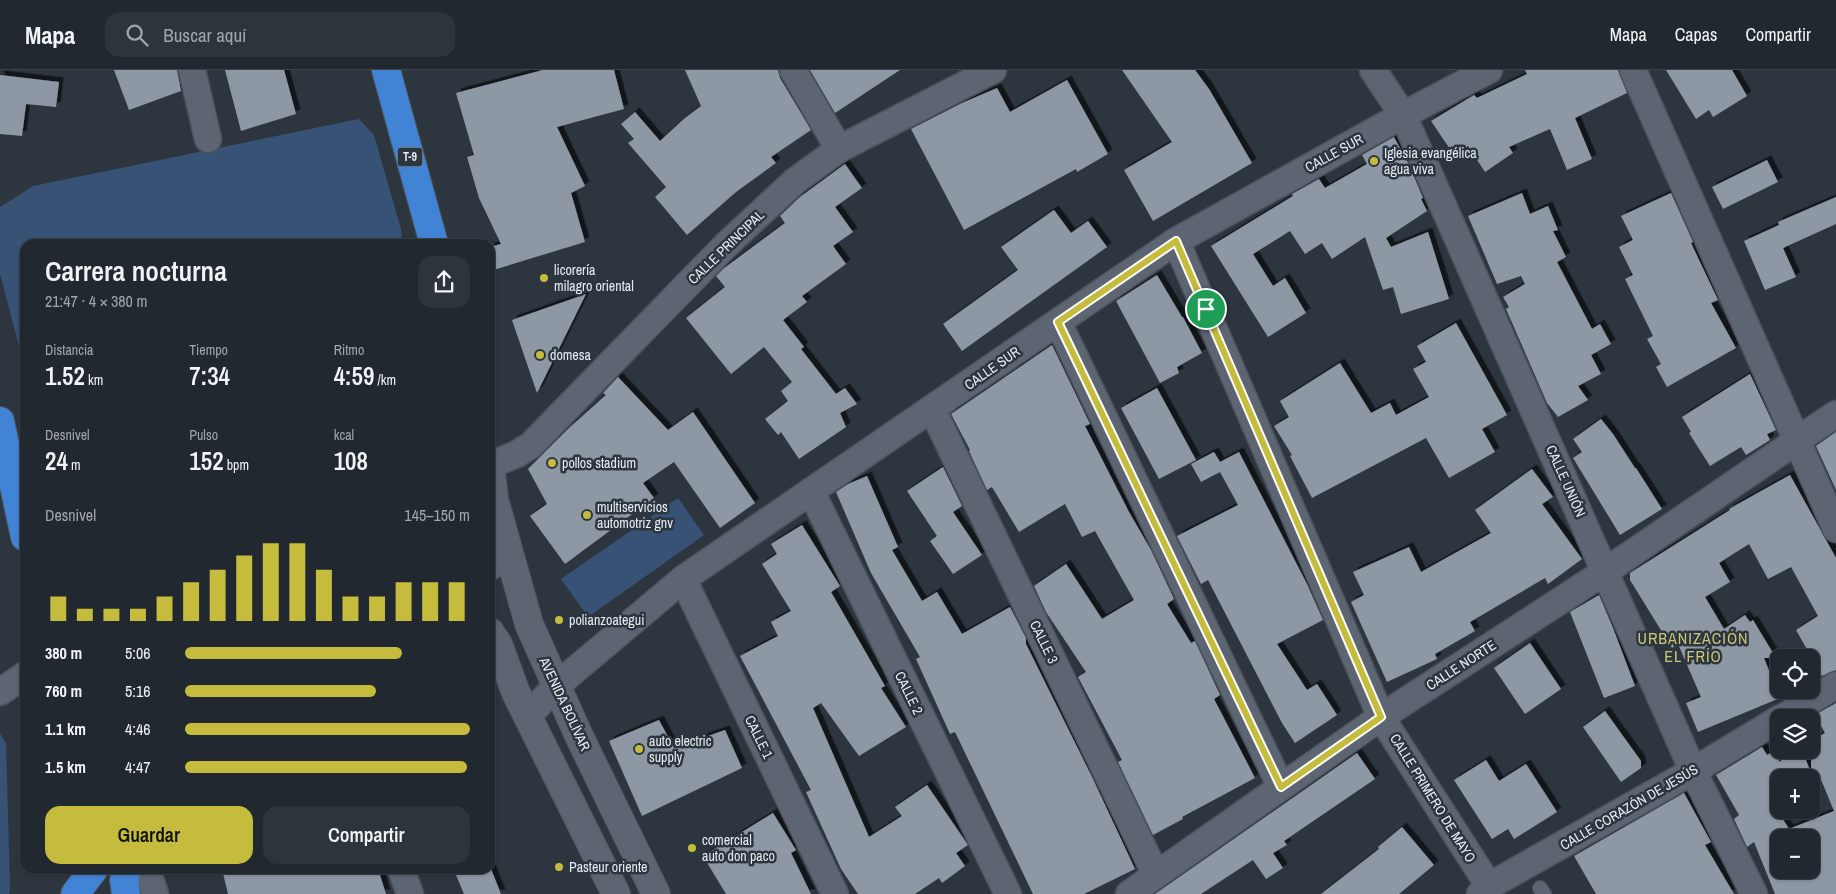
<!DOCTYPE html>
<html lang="es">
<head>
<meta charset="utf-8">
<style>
	body { margin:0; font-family:"Archivo Narrow",sans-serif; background:#2e343b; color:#f1f3f6; height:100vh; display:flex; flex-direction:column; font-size:19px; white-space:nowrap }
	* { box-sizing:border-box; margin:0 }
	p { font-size:16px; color:#a2a6aa }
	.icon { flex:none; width:28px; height:28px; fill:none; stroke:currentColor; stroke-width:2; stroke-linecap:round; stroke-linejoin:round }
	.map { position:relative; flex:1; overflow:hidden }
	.drawer { position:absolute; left:20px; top:169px; width:475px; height:635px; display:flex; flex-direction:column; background:#22282f; border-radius:15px; box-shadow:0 1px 4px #0004,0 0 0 1px #3f444b }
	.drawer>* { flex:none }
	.fabs { position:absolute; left:1770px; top:579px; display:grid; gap:10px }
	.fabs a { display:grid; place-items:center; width:50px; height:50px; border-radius:10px; background:#22282f; box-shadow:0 1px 4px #0004,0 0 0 1px #3f444b; font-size:25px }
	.pin { position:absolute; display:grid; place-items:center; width:42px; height:42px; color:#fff; margin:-21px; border:2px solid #fff; border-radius:50%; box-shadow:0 1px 5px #0007 }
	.round { display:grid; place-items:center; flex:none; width:52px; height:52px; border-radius:15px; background:#2e343b }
	.head { display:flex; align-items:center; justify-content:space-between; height:85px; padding:0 25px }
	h1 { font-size:28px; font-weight:600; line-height:38px }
	.stats { display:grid; grid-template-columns:repeat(3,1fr); gap:8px; height:85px; padding:5px 25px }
	.stats div { display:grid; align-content:center }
	.stats b { font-size:25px; font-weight:600 }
	.stats small { font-size:14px; font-weight:400 }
	.stats p { font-size:14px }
	.chart { height:140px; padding:10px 25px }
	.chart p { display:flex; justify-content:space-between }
	.chart svg { width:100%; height:90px; margin-top:5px; stroke:#c5bc3d; stroke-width:6 }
	.button { display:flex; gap:10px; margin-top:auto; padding:10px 25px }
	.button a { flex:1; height:58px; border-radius:15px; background:#c5bc3d; color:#111; font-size:20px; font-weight:600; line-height:58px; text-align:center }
	.button a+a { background:#2e343b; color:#f1f3f6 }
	ul { padding:0 25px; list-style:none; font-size:16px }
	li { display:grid; grid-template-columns:80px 60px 1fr; align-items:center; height:38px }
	li i { height:12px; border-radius:6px; background:#c5bc3d }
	header { display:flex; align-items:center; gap:30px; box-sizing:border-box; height:70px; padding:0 25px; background:#22282f; border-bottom:1px solid #3f444b }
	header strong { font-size:24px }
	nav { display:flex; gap:28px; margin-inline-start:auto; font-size:18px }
	.search { width:350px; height:45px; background:#2e343b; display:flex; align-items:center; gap:12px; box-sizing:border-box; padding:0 18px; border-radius:15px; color:#a2a6aa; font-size:19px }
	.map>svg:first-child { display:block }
	.green { fill:#375275 }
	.building { fill:#8e98a5; fill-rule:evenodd; filter:url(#shadow) }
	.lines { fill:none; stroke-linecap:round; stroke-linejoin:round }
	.service-casing { stroke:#4b525b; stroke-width:16 }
	.minor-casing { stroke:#4b525b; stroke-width:29 }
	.tertiary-casing { stroke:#4b525b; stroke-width:30 }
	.trunk-casing { stroke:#4b525b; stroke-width:30 }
	.service { stroke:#5c6571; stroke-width:14 }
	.minor { stroke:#5c6571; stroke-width:26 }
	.tertiary { stroke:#5c6571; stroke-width:28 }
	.trunk { stroke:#4184d6; stroke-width:28 }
	.route-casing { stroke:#fff; stroke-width:10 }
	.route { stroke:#c5bc3d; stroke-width:6 }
	.poi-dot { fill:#c5bc3d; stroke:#2d353f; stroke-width:2 }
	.labels { text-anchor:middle; stroke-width:5; stroke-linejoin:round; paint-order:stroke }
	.shield { fill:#2d353f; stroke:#aeb5bd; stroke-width:1 }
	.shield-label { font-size:12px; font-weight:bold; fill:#e6ecf3 }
	.street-label { font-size:14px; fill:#e6ecf3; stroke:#2d353f }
	.poi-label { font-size:14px; fill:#e6ecf3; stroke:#2d353f; text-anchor:start }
	.quarter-label { font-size:16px; letter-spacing:1px; fill:#cbc678; stroke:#2d353f }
</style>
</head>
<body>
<header>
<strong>Mapa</strong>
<div class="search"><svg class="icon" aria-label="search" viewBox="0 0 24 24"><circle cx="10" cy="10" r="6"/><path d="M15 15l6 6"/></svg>Buscar aquí</div>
<nav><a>Mapa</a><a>Capas</a><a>Compartir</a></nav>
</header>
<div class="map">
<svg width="1836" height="824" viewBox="0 0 1836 824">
	<defs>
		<filter id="shadow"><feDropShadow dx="4.5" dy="-4.5" stdDeviation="0" flood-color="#0009"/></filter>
	</defs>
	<rect width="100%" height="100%" fill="#2d353f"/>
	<g class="green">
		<path d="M359,49L374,65L401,159L402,174H25V299L0,204V137L33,116Z"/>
		<path d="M678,428L704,465L588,547L561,509Z"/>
		<path d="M0,663L6,673L10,819L9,824H0Z"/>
	</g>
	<g class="building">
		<path d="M114,0H177L181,21L129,40Z"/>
		<path d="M225,0H284L296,44L241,61Z"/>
		<path d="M543,0H614L624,39L557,57L585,116L571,123L585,172L490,201V177L501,174L479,128L467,87L474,85L456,23Z"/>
		<path d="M685,0H778L780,8L811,60L771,87L776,93L736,122L687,165L655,127L666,117L628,73L634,69L621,54L635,42L660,71L685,48L701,36Z"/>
		<path d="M810,0H900L835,43Z"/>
		<path d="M1122,0H1195L1209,19L1252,93L1153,151L1124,100L1172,72Z"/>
		<path d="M1525,0H1618L1627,23L1575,48L1592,89L1567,100L1550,59L1509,77L1513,83L1485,102L1468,76L1454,85L1431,51L1474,25L1477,28L1527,4Z"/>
		<path d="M1666,0H1732L1747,26L1713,47L1709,40L1696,49Z"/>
		<path d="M0,5L59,12L56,37L26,34L22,66L0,64Z"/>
		<path d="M1067,10L1108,84L1077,102L1076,99L964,160L911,59L962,33L997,18L1010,42Z"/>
		<path d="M1394,67L1409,95L1423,128L1421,129L1427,141L1386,168L1391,177L1428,162L1449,229L1401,244L1393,217L1383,220L1365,167L1332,189L1322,173L1305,184L1290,161L1253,184L1273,216L1285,208L1306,243L1268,267L1211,176L1293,126L1292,124L1319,109L1325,118L1367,94L1362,85Z"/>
		<path d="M1767,90L1778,112L1723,139L1712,117Z"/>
		<path d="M845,94L862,118L835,137L853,162L833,176L846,194L802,226L807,232L783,250L804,277L801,279L836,324L845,318L857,334L840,343L846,357L799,389L781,362L778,365L765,349L788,331L781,321L792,312L764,277L731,304L686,248L725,217L716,206L723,199L785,153L780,146L800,127Z"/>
		<path d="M1522,123L1530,144L1548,136L1558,160L1553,161L1566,187L1557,192L1592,259L1600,254L1611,274L1591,285L1601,304L1578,316L1588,330L1558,347L1547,333L1506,239L1509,237L1503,227L1525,214L1521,206L1497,214L1468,146Z"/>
		<path d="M1671,123L1693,172L1691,173L1718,230L1711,233L1736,278L1667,317L1656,297L1661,294L1647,269L1653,266L1625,209L1633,205L1619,177L1633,170L1621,146Z"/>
		<path d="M1836,127V154L1783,178L1796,207L1765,220L1744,171L1779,155L1778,152Z"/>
		<path d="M1054,140L1071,163L1088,151L1107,177L962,281L943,254L1018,200L1001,177Z"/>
		<path d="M1157,205L1182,247H1183L1202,283L1177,297L1179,303L1160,313L1116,231Z"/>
		<path d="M586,224L537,323L512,250Z"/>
		<path d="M1456,253L1507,345L1482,359L1495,382L1449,408L1426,368L1312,428L1290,386L1292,385L1274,356L1289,347L1280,331L1340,293L1371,343L1390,333L1396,345L1429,327L1413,299L1426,292L1417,276Z"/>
		<path d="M1052,275L1090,354L1085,356L1129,442L1151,480L1174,529L1167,534L1191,573L1195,571L1220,625L1214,629L1255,708L1182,747L1183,749L1153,765L1118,692L1122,690L1078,607L1086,602L1046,542L1034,516L1066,494L1102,549L1134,530L1095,461L1082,467L1065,434L1019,462L992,417L987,420L969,381L970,380L951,344Z"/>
		<path d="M1750,304L1776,360L1767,364L1770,370L1746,385L1741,377L1710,396L1689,363L1691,362L1682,347Z"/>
		<path d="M618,307L668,360L693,342L755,433L720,458L674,392L643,413L654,428L565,494L530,446L547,434L528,399L569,358L606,325L603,323Z"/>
		<path d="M1157,318L1196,390L1159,409L1121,338Z"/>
		<path d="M1601,349L1613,364L1635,398H1636L1662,439L1620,465L1573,388L1582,382L1573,369Z"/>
		<path d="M1836,362V420L1816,376Z"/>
		<path d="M1214,382L1220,392L1239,382L1307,514L1323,550L1277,574L1307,620L1317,614L1337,645L1295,673L1282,653L1208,510L1201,514L1177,466L1238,435L1220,402L1201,412L1191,394Z"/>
		<path d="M943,397L962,436L953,442L982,485L953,504L930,471L937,466L907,421Z"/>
		<path d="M1532,399L1553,427L1542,434L1582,489L1548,514L1545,508L1470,552L1475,561L1435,584L1437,589L1387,612L1351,532L1364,525L1353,502L1409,477L1421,502L1491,463L1475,440Z"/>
		<path d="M1790,405L1836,488V600L1822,606L1796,560L1818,546L1791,497L1768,509L1749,474L1719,493L1730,512L1705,527L1724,559L1745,545L1750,552L1753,550L1776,588H1764L1780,628L1698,662L1686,633L1701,627L1678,574L1672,578L1630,510V503L1730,440L1729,439Z"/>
		<path d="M867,406L898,477L892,480L922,531L937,522L962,564L1010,537L1026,568V574L1092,707L1135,799L1084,824H1033L955,662L950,664L916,589L920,587L871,503L836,422L848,414Z"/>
		<path d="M802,455L840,516L831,522L885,616L881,618L906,657L859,686L821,633L813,638L869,767L902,746L895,737L927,715L968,775L956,783L965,796L942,813L939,808L915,824H858L841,799L806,722L811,720L740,586L778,566L771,552L791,541L762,494L777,484L771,474Z"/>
		<path d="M1599,525L1613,558L1635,616L1604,628L1570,542Z"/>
		<path d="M1530,573L1561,619L1525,644L1494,598Z"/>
		<path d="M1836,633V824H1775L1754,772L1747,777L1734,749L1739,745L1716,705L1762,677L1767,685L1779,678V692L1797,680H1802L1813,708H1779V722L1769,727L1789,759L1834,741L1817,700L1811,703V671L1825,663L1815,645ZM1779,768H1811V800H1779Z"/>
		<path d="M1605,641L1641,691V698L1621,712L1583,657Z"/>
		<path d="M659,650L674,678L725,660L742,698L642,746L609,671Z"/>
		<path d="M1357,683L1375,709L1284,771L1287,775L1273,783L1283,798L1266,809L1253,790L1201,824H1155Z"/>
		<path d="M1486,690L1499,711L1526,694L1557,742L1514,769L1508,759L1492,769L1454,710Z"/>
		<path d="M1684,723L1711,772L1705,775L1734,824H1596L1574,786Z"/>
		<path d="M773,743L796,780L791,783L811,824H726L703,786Z"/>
		<path d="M1402,757L1434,795L1399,824H1321L1379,779L1378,777Z"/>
		<path d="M222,799H378L386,824H228Z"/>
		<path d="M472,799H491L501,824H464L456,805Z"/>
	</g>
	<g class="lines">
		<g class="service-casing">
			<path id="service" d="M1540,818L1544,824"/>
		</g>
		<g class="minor-casing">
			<g id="minor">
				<path d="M192,0L208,69"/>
				<path d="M793,0L839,79"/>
				<path d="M1373,0L1403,45L1693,701L1754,824"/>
				<path d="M1633,0L1836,459"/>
				<path d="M1176,171L1381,647L1489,816"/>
				<path d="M1058,252L1281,717"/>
				<path d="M932,339L1156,805"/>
				<path d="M490,395L517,384L531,375L726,175L795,111L839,79L993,0"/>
				<path d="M811,421L1008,824"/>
				<path d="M683,509L835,824"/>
				<path d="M0,622L25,605"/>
				<path d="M528,646L556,616L683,509L1176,171L1403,45L1489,0"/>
				<path d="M1782,648L1836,615"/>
				<path d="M147,799L155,824"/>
				<path d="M401,799L410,824"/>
				<path d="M1129,824L1381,647L1606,501L1836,344"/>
				<path d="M1480,824L1489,816L1693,701L1779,649"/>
			</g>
		</g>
		<g class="tertiary-casing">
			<g id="tertiary">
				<path d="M490,396C494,427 501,467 490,496"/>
				<path d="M496,436L529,554L579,666L656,824"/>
				<path d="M490,562L498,574L516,623L616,824"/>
			</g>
		</g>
		<g class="trunk-casing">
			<g id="trunk">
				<path d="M386,0L434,174"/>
				<path d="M0,351L25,467"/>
				<path d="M75,824L94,799"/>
				<path d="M126,824L124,810L127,799"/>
			</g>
		</g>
		<use href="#service" class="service"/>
		<use href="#minor" class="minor"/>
		<use href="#tertiary" class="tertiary"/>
		<use href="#trunk" class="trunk"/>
	</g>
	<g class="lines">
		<g class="route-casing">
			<path id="route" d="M1176,171L1381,647L1281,717L1058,252Z"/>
		</g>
		<use href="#route" class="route"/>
	</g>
	<g class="poi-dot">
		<circle cx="1374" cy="91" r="5"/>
		<circle cx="544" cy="208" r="5"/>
		<circle cx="540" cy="285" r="5"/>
		<circle cx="552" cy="393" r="5"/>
		<circle cx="587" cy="445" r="5"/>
		<circle cx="559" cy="550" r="5"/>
		<circle cx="639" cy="679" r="5"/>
		<circle cx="692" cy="778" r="5"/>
		<circle cx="559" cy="797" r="5"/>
	</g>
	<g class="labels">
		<rect class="shield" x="397.5" y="77.5" width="25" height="19" rx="4"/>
		<g class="shield-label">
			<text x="410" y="91">T-9</text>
		</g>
		<g class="street-label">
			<text transform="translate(1334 83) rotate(-29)" y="5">CALLE SUR</text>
			<text transform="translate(726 177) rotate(-44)" y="5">CALLE PRINCIPAL</text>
			<text transform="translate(992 298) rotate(-35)" y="5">CALLE SUR</text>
			<text transform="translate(1566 411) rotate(66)" y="5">CALLE UNIÓN</text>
			<text transform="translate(1044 572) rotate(64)" y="5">CALLE 3</text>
			<text transform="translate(1461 595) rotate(-33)" y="5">CALLE NORTE</text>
			<text transform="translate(909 623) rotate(64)" y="5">CALLE 2</text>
			<text transform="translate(565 634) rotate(65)" y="5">AVENIDA BOLÍVAR</text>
			<text transform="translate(759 667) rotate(64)" y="5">CALLE 1</text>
			<text transform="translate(1433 728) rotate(58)" y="5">CALLE PRIMERO DE MAYO</text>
			<text transform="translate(1629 737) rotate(-30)" y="5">CALLE CORAZÓN DE JESÚS</text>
		</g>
		<g class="poi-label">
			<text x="1384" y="88">Iglesia evangélica<tspan x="1384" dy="16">agua viva</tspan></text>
			<text x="554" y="205">licorería<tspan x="554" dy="16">milagro oriental</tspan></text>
			<text x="550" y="290">domesa</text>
			<text x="562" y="398">pollos stadium</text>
			<text x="597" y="442">multiservicios<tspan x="597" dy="16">automotriz gnv</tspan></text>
			<text x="569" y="555">polianzoategui</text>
			<text x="649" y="676">auto electric<tspan x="649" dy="16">supply</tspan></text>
			<text x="702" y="775">comercial<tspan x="702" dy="16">auto don paco</tspan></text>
			<text x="569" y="802">Pasteur oriente</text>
		</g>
		<g class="quarter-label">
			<text x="1693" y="574">URBANIZACIÓN<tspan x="1693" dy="18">EL FRÍO</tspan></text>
		</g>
	</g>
</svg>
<div class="fabs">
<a><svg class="icon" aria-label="locate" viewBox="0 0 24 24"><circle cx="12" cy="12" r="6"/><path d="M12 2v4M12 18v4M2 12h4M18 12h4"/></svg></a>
<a><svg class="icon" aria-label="layers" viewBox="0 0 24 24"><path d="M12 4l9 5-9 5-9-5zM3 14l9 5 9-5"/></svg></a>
<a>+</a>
<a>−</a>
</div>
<div class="pin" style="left:1206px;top:239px;background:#1e9e55"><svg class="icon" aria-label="arrive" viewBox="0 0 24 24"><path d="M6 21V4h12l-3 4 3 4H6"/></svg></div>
<section class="drawer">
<div class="head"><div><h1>Carrera nocturna</h1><p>21:47 · 4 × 380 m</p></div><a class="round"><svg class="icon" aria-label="share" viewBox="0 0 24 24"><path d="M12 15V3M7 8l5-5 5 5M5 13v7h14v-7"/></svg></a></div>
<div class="stats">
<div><p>Distancia</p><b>1.52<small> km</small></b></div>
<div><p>Tiempo</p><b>7:34</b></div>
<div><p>Ritmo</p><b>4:59<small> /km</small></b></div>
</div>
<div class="stats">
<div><p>Desnivel</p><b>24<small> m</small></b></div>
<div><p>Pulso</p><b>152<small> bpm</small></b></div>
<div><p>kcal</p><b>108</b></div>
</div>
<div class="chart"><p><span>Desnivel</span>145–150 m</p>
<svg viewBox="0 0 160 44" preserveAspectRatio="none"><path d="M5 44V32M15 44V38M25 44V38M35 44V38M45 44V32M55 44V25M65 44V19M75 44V12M85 44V6M95 44V6M105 44V19M115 44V32M125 44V32M135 44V25M145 44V25M155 44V25"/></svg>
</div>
<ul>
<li><b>380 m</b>5:06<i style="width:76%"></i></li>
<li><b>760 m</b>5:16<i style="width:67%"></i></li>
<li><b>1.1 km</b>4:46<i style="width:100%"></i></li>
<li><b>1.5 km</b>4:47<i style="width:99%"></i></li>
</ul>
<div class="button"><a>Guardar</a><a>Compartir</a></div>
</section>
</div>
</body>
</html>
